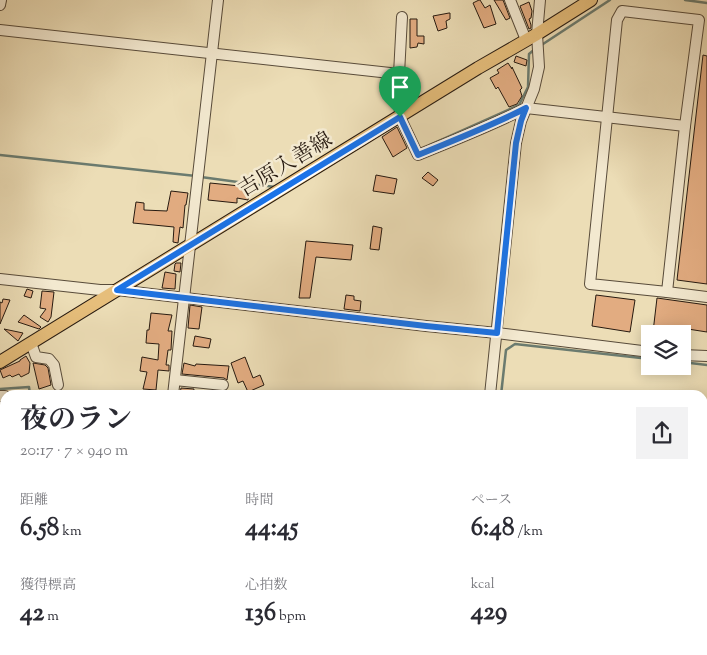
<!DOCTYPE html>
<html lang="ja">
<head>
<meta charset="utf-8">
<style>
	body { margin:0; font-family:"Sorts Mill Goudy","Noto Serif JP",serif; background:#f2f2f3; color:#2b2b33; height:100vh; display:flex; flex-direction:column; font-size:19px; white-space:nowrap }
	* { box-sizing:border-box; margin:0 }
	p { font-size:16px; color:#7c7c81 }
	.icon { flex:none; width:28px; height:28px; fill:none; stroke:currentColor; stroke-width:2; stroke-linecap:round; stroke-linejoin:round }
	.map { position:relative; flex:1; overflow:hidden }
	.details { position:absolute; left:0px; top:390px; width:708px; height:265px; display:flex; flex-direction:column; background:#fff; border-radius:15px 15px 0 0; box-shadow:0 2px 12px #0003 }
	.details>* { flex:none }
	.tools { position:absolute; left:641px; top:325px; display:grid; gap:10px }
	.tools a { display:grid; place-items:center; width:50px; height:50px; border-radius:0px; background:#fff; box-shadow:0 2px 12px #0003; font-size:25px }
	.pin { position:absolute; display:grid; place-items:center; width:42px; height:42px; color:#fff; margin:-51px -21px; border-radius:50% 50% 50% 0; rotate:-45deg; box-shadow:0 0 5px #0007 }
	.pin .icon { rotate:45deg }
	.round { display:grid; place-items:center; flex:none; width:52px; height:52px; border-radius:0px; background:#f2f2f3 }
	.headline { display:flex; align-items:center; justify-content:space-between; height:85px; padding:0 20px }
	h1 { font-size:28px; font-weight:700; line-height:38px }
	.figures { display:grid; grid-template-columns:repeat(3,1fr); gap:8px; height:85px; padding:5px 20px }
	.figures div { display:grid; align-content:center }
	.figures b { font-size:25px; font-weight:700 }
	.figures small { font-size:14px; font-weight:400 }
	.figures p { font-size:14px }
	.map>svg:first-child { display:block }
	.lines { fill:none; stroke-linecap:round; stroke-linejoin:round }
	.stream { stroke:#6b7b6f; stroke-width:2.5 }
	.building { fill:#e2ac81; stroke:#271a10 }
	.minor-casing { stroke:#584b3a; stroke-width:12 }
	.major-casing { stroke:#271a10; stroke-width:14 }
	.path { stroke:#271a10; stroke-width:1; stroke-dasharray:1 2.5; stroke-linecap:butt }
	.minor { stroke:#f3e9d0; stroke-width:10 }
	.major { stroke:#e6be7b; stroke-width:12 }
	.route-casing { stroke:#fff; stroke-width:10 }
	.route { stroke:#1a73e8; stroke-width:6 }
	.labels { text-anchor:middle; stroke-width:5; stroke-linejoin:round; paint-order:stroke }
	.street-label { font-size:21px; fill:#271a10; stroke:#f3e9d0 }
</style>
</head>
<body>
<div class="map">
<svg width="707" height="655" viewBox="0 0 707 655">
	<rect width="100%" height="100%" fill="#ecddb6"/>
	<filter id="stains"><feTurbulence type="fractalNoise" baseFrequency=".004" numOctaves="4"/><feColorMatrix values="0 0 0 0 .2 0 0 0 0 .09 0 0 0 0 .02 0 0 0 .5 -.17"/></filter>
	<radialGradient id="worn" r=".72"><stop offset=".6" stop-color="#630" stop-opacity="0"/><stop offset="1" stop-color="#630" stop-opacity=".3"/></radialGradient>
	<g class="lines">
		<g class="stream">
			<path d="M685,0L707,3"/>
			<path d="M540,46L610,0"/>
			<path d="M430,145L519,105L528,87L529,54L535,49"/>
			<path d="M0,155L196,176"/>
			<path d="M201,177L275,187"/>
			<path d="M682,362L707,365"/>
			<path d="M0,389L29,387L30,395"/>
			<path d="M501,395L506,350L515,344L650,359"/>
			<path d="M0,521L5,524"/>
			<path d="M366,650L427,655"/>
			<path d="M451,655L456,650"/>
		</g>
	</g>
	<g class="building">
		<path d="M479,0H480L485,8L490,5L496,24L484,28L473,3Z"/>
		<path d="M494,0H503L510,18L506,20Z"/>
		<path d="M529,2L532,11L531,18L529,19L531,25V28L529,29L520,6Z"/>
		<path d="M449,13H450V19L446,21L447,28L438,31L433,16Z"/>
		<path d="M410,19H417V36H424V44L418,43L417,47L410,48Z"/>
		<path d="M703,55L707,56V284L677,280Z"/>
		<path d="M516,56L527,60L526,66L514,62Z"/>
		<path d="M508,63L512,69V67L522,88L520,90L522,96L517,104L509,107L498,87L496,89L490,78L499,73L497,70Z"/>
		<path d="M397,127L407,148L393,157L382,137Z"/>
		<path d="M428,172L438,180L433,186L422,178Z"/>
		<path d="M376,175L397,179L394,194L373,191Z"/>
		<path d="M210,183L250,187L248,200L237,198V203L208,200Z"/>
		<path d="M171,191L188,193L186,205H185L183,228L180,227L178,243L173,242L174,227L133,223L136,202L144,203V210L167,211Z"/>
		<path d="M373,226L382,228L379,250L370,249Z"/>
		<path d="M306,241L353,245L351,260L316,257L310,298H299Z"/>
		<path d="M176,263H181L180,272L174,271L175,264Z"/>
		<path d="M165,272L176,274L175,289L162,288Z"/>
		<path d="M27,289L33,291L31,298L24,296Z"/>
		<path d="M42,291L54,292L51,317L48,322L40,317L46,309L40,308Z"/>
		<path d="M346,295L354,296V300L361,301L360,311L344,309Z"/>
		<path d="M596,295L635,300L630,332L592,326Z"/>
		<path d="M657,298L707,305V332L675,327L674,334L653,332Z"/>
		<path d="M3,299L10,300L0,324V302L2,303Z"/>
		<path d="M190,305L202,307L199,329L188,328Z"/>
		<path d="M151,313L172,315L168,331H172L171,350H168L166,365H169V371L158,370L156,390L143,389L147,372L140,371L142,357L158,360L159,344L146,343L147,330H149Z"/>
		<path d="M24,315L41,327L39,329L18,322Z"/>
		<path d="M4,329L23,333L18,341Z"/>
		<path d="M195,336L211,339L209,348L193,346Z"/>
		<path d="M26,356L30,363L29,373L21,377L19,374L12,377L10,375L3,378L0,370L20,361V360Z"/>
		<path d="M245,357L253,378L260,375L264,385L248,392L243,381L238,383L231,363Z"/>
		<path d="M33,363L45,365L48,368L51,385L39,389Z"/>
		<path d="M184,363L195,366L196,364L229,366L227,380L224,378L182,374Z"/>
		<path d="M181,388L194,389L193,395L180,394Z"/>
	</g>
	<g class="lines">
		<g class="minor-casing">
			<g id="minor">
				<path d="M510,0L526,40"/>
				<path d="M0,5L1,0"/>
				<path d="M622,11L699,20L685,126L667,292L590,284L617,20Z"/>
				<path d="M0,30L399,74L400,117L418,155C454,140 491,126 526,108L685,126"/>
				<path d="M399,74L402,17"/>
				<path d="M0,279L100,290H117L426,326L497,333L650,352"/>
				<path d="M667,292L707,297"/>
				<path d="M31,343L36,357L49,359L54,365L58,385"/>
				<path d="M682,355L707,356"/>
				<path d="M175,380L223,385"/>
				<path d="M173,395L218,0"/>
				<path d="M490,395L516,143L521,121L534,89L539,67L537,34L540,0"/>
				<path d="M0,396H5"/>
				<path d="M0,512L5,515"/>
				<path d="M0,617H5"/>
				<path d="M147,650V655"/>
				<path d="M315,650L362,655"/>
				<path d="M467,650L468,655"/>
			</g>
		</g>
		<g class="major-casing">
			<path id="major" d="M0,362L478,68L537,34L591,0"/>
		</g>
		<path class="path" d="M702,523H707"/>
		<use href="#minor" class="minor"/>
		<use href="#major" class="major"/>
	</g>
	<g class="lines">
		<g class="route-casing">
			<path id="route" d="M526,108L521,121L516,143L497,333L426,326L117,290L400,117L418,155C454,140 491,126 526,108Z"/>
		</g>
		<use href="#route" class="route"/>
	</g>
	<g class="labels">
		<g class="street-label">
			<text transform="translate(285 164) rotate(-31)" y="7">吉原入善線</text>
		</g>
	</g>
	<rect width="100%" height="100%" filter="url(#stains)"/>
	<rect width="100%" height="100%" fill="url(#worn)"/>
</svg>
<div class="tools">
<a><svg class="icon" aria-label="layers" viewBox="0 0 24 24"><path d="M12 4l9 5-9 5-9-5zM3 14l9 5 9-5"/></svg></a>
</div>
<div class="pin" style="left:400px;top:117px;background:#1e9e55"><svg class="icon" aria-label="arrive" viewBox="0 0 24 24"><path d="M6 21V4h12l-3 4 3 4H6"/></svg></div>
<section class="details">
<div class="headline"><div><h1>夜のラン</h1><p>20:17 · 7 × 940 m</p></div><a class="round"><svg class="icon" aria-label="share" viewBox="0 0 24 24"><path d="M12 15V3M7 8l5-5 5 5M5 13v7h14v-7"/></svg></a></div>
<div class="figures">
<div><p>距離</p><b>6.58<small> km</small></b></div>
<div><p>時間</p><b>44:45</b></div>
<div><p>ペース</p><b>6:48<small> /km</small></b></div>
</div>
<div class="figures">
<div><p>獲得標高</p><b>42<small> m</small></b></div>
<div><p>心拍数</p><b>136<small> bpm</small></b></div>
<div><p>kcal</p><b>429</b></div>
</div>
</section>
</div>
</body>
</html>
